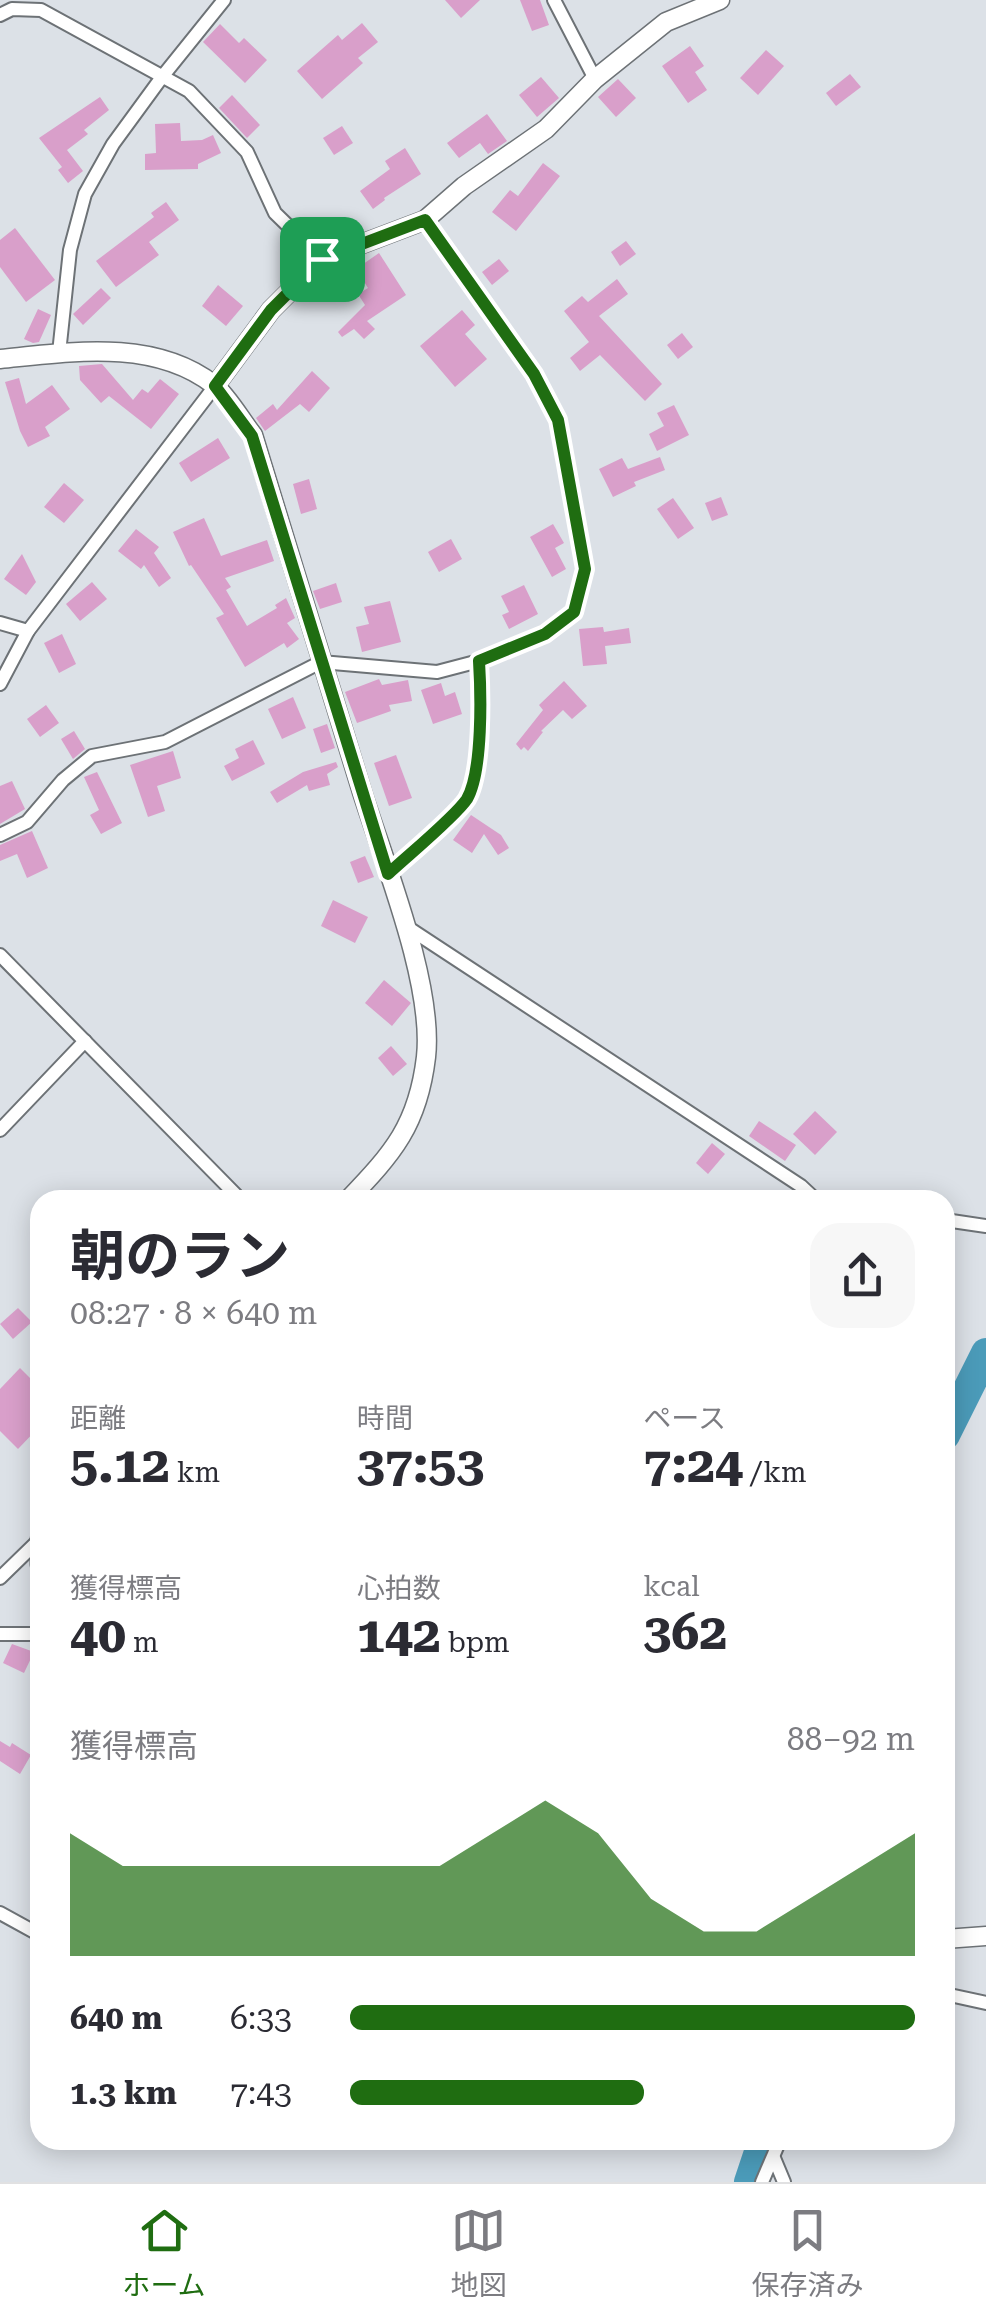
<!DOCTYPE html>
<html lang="ja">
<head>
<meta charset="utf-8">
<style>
	body { margin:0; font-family:"Roboto Serif","Noto Sans JP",serif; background:#f7f7f7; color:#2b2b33; height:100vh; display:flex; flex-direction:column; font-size:38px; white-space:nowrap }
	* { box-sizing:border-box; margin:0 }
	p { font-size:32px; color:#7c7c81 }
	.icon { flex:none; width:55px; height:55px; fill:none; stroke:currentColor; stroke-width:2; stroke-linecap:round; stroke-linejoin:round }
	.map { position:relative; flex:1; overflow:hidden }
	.drawer { position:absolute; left:30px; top:1190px; width:925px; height:960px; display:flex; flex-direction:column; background:#fff; border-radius:30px; box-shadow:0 5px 25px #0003 }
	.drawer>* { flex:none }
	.pin { position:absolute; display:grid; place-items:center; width:85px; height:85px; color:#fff; margin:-42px; border-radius:20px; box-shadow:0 5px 15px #0006 }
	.round { display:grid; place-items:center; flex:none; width:105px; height:105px; border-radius:30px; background:#f7f7f7 }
	.summary { display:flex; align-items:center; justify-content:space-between; height:170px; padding:0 40px }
	h1 { font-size:55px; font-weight:700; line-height:75px }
	.metrics { display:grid; grid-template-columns:repeat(3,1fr); gap:15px; height:170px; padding:10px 40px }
	.metrics div { display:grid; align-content:center }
	.metrics b { font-size:50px; font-weight:700 }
	.metrics small { font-size:28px; font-weight:400 }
	.metrics p { font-size:28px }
	.chart { height:280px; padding:20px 40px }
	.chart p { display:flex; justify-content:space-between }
	.chart svg { width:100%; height:180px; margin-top:10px; fill:#1f6d11; opacity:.7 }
	ul { padding:0 40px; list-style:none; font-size:32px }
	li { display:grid; grid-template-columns:160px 120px 1fr; align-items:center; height:75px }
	li i { height:25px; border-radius:12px; background:#1f6d11 }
	.tab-bar { display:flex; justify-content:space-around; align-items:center; height:140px; border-top:2px solid #e1e1e2; background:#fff; font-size:28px; color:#7c7c81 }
	.tab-bar a { display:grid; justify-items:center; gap:5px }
	.tab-bar .active { color:#1f6d11 }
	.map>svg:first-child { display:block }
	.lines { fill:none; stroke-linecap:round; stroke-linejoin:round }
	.river { stroke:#4b9bb9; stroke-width:30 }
	.building { fill:#d99fca }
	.street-casing { stroke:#6d7276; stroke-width:16 }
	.secondary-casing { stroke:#6d7276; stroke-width:21 }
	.street { stroke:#fff; stroke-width:12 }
	.secondary { stroke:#fff; stroke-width:18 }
	.route-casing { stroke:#fff; stroke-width:20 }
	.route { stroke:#1f6d11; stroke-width:12 }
</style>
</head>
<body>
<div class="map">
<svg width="986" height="2182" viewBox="0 0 986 2182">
	<rect width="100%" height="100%" fill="#dce1e7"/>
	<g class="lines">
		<g class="river">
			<path d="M945,1435L986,1353"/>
			<path d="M749,2182L763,2140"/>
		</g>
	</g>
	<g class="building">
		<path d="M445,0H480L461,18Z"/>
		<path d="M520,0H540L549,25L532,31Z"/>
		<path d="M362,23L378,42L358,58L363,63L322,99L297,71L338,35L342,40Z"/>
		<path d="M220,24L239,43L244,38L267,60L245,83L203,42Z"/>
		<path d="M690,46L704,66L695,72L707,90L688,103L662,66Z"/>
		<path d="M766,50L784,66L758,95L740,78Z"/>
		<path d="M850,74L861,87L836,106L826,93Z"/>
		<path d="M541,77L559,98L537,117L519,95Z"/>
		<path d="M618,79L636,98L616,117L598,97Z"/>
		<path d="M232,95L260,125L247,138L219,108Z"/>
		<path d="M100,97L109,110L84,130L88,134L67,150L83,171L68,183L58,170L62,167L39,138Z"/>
		<path d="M487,114L507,141L488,154L480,143L459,158L447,143Z"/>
		<path d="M180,123L181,141L202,140L213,135L221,153L198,164V169L145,170V154L156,153L155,124Z"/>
		<path d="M342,126L353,143L334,155L323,138Z"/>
		<path d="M405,148L421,174L384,198L385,200L373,209L360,191L390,169L385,161Z"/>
		<path d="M543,163L560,176L516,231L492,212L510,190L518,196Z"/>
		<path d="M166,202L179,220L149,242L159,255L116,287L96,261L154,217L151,213Z"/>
		<path d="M15,228L55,280L26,302L0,267V240Z"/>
		<path d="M626,241L636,254L620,266L611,252Z"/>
		<path d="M379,253L406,295L367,321L375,329L364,339L354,329L342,337L338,332L365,305L358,294L368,288L356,269Z"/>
		<path d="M499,259L509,271L492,285L482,272Z"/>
		<path d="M617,279L628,294L599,316L662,384L645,401L600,355L580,371L570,358L589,342L564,311L582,296L588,302Z"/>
		<path d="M218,285L243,306L226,326L202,306Z"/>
		<path d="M101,288L111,298L83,325L73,314Z"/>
		<path d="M38,309L51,315L39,342L33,343L24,339Z"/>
		<path d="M462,310L475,325L465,334L487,359L455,387L420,346Z"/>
		<path d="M682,333L693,347L678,359L667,345Z"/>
		<path d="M102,364L133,400L142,389L148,393L160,379L179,394L151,429L109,396L101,403L80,380L79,366Z"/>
		<path d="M312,371L330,388L309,412L300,404L265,431L256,418L273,404L277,410Z"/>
		<path d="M19,378L26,404L52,385L70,409L45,427L50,436L28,447L20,431L5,382Z"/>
		<path d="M674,405L689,435L657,451L649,434L664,426L657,413Z"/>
		<path d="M218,438L230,458L191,482L179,463Z"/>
		<path d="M660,457L665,470L634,482L636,486L613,497L599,469L622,458L628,469Z"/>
		<path d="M309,479L317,509L301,514L293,484Z"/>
		<path d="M64,483L84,500L64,523L44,507Z"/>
		<path d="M721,497L728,515L712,521L705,503Z"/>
		<path d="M673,498L694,528L678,539L657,509Z"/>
		<path d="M204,518L221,556L267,540L274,561L225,578L231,587L226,590L247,626L277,608L275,605L286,598L295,618L287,623L299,639L287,648L284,643L245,667L216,618L224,614L191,565L189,566L173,532Z"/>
		<path d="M553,524L564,543L555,548L566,569L552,577L530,537Z"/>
		<path d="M136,529L159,547L154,553L171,578L159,587L144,565L141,569L118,551Z"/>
		<path d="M451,539L462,559L439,572L428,552Z"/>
		<path d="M22,554L36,582L26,595L4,579Z"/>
		<path d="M92,582L107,599L80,621L66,604Z"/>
		<path d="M336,583L342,602L320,609L313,591Z"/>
		<path d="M524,585L538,614L509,629L502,615L509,612L501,596Z"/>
		<path d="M390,601L401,642L362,652L356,627L369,624L364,607Z"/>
		<path d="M603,627L604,632L629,628L631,643L605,646L607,664L583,666L579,629Z"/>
		<path d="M62,634L76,664L59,673L44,643Z"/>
		<path d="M379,679L382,685L408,680L412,701L389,705L391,711L357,723L345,692Z"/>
		<path d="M564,681L587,706L572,719L563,710L541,731L543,732L528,751L524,747L521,750L516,744L543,710L539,705Z"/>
		<path d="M441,683L445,696L455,692L462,714L433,724L421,690Z"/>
		<path d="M293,697L306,728L282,739L268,709Z"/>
		<path d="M46,705L59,723L40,737L27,719Z"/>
		<path d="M327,724L335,748L321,753L313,729Z"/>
		<path d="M74,731L85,749L73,759L61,739Z"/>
		<path d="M253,740L265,764L232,781L224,766L239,758L235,749Z"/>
		<path d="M173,751L181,778L157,786L165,811L148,817L130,765Z"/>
		<path d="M396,755L412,798L389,806L374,763Z"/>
		<path d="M336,762L338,767L327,774L330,785L309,791L307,785L277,803L270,792L303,772Z"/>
		<path d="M97,772L122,823L101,834L90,815L99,810L84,777Z"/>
		<path d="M12,781L25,809L0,824V786Z"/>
		<path d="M471,815L501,835L509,848L498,855L484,834L472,853L453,840Z"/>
		<path d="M32,831L48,868L27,878L17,854L0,861V845Z"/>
		<path d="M365,856L374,877L358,883L350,862Z"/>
		<path d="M333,900L368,917L355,943L321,926Z"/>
		<path d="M384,980L411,1003L392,1026L365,1003Z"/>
		<path d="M391,1046L407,1064L393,1076L378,1058Z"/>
		<path d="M815,1111L837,1132L815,1155L793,1134Z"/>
		<path d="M759,1121L796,1145L785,1161L749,1136Z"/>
		<path d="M712,1143L725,1154L708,1174L696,1163Z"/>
		<path d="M18,1308L32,1322L13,1339L0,1324Z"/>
		<path d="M20,1368L40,1388V1426L18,1449L0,1431V1389Z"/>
		<path d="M12,1644L34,1652L24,1673L3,1663Z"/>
		<path d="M0,1741L10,1747L12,1743L31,1755L20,1774L0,1761Z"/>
	</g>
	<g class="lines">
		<g class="street-casing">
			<g id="street">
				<path d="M554,0L595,79"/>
				<path d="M0,15L12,9L41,10L189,91L247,152L275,213L322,259"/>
				<path d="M59,353L70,250L85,194L113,144L162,77L224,0"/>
				<path d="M0,623L28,631"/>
				<path d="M0,684L28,631L215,386"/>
				<path d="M0,835L27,822L63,780L92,756L165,742L321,662L437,672L479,661L545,634L573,612L585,569L558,419L534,374L425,220"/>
				<path d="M388,874C407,857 455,817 466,799C483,771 481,693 479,661"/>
				<path d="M404,925L801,1186L816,1200"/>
				<path d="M0,955L241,1200"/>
				<path d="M0,1130L85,1041"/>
				<path d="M945,1220L986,1226"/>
				<path d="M0,1578L39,1540"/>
				<path d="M0,1634H40"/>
				<path d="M0,1913L40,1935"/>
				<path d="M945,1994L986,2003"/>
				<path d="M774,2158L784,2182"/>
				<path d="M762,2182L780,2140"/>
			</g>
		</g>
		<g class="secondary-casing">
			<g id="secondary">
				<path d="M0,359C70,352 154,338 214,385C229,398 241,420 253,435C289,555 325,674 362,792C385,864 434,985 426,1057C418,1125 393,1153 348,1200"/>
				<path d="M215,386L271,310L322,259L425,220L464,186L546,129L595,79L666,22L720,0"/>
				<path d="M40,1539V1565"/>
				<path d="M945,1939L986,1936"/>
			</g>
		</g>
		<use href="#street" class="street"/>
		<use href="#secondary" class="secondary"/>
	</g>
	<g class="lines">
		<g class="route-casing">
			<path id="route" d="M425,220L534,374L558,420L585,569L574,612L545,634L479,661C481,693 483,771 467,799C455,817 406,857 388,874L252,436L215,386L271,310L322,259Z"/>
		</g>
		<use href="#route" class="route"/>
	</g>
</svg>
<div class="pin" style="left:322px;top:259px;background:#1e9e55"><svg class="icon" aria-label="arrive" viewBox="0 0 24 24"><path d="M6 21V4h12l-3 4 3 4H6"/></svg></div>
<section class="drawer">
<div class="summary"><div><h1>朝のラン</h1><p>08:27 · 8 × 640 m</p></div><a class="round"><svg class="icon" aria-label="share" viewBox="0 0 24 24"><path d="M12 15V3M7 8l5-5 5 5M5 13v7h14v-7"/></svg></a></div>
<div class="metrics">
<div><p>距離</p><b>5.12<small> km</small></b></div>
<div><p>時間</p><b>37:53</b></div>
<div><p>ペース</p><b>7:24<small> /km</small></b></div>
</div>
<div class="metrics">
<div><p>獲得標高</p><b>40<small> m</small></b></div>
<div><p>心拍数</p><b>142<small> bpm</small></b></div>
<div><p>kcal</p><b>362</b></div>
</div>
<div class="chart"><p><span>獲得標高</span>88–92 m</p>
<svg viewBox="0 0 160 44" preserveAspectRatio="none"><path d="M0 44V14L10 22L20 22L30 22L40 22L50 22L60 22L70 22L80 14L90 6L100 14L110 30L120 38L130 38L140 30L150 22L160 14V44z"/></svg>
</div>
<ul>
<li><b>640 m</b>6:33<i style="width:100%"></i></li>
<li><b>1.3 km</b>7:43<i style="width:52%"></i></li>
</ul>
</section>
</div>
<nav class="tab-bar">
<a class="active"><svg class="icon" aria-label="home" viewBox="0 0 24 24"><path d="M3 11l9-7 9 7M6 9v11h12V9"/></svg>ホーム</a>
<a><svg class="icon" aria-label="map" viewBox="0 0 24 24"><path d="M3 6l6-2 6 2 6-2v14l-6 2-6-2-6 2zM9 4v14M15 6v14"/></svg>地図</a>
<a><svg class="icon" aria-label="saved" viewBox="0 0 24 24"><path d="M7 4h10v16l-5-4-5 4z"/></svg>保存済み</a>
</nav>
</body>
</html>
